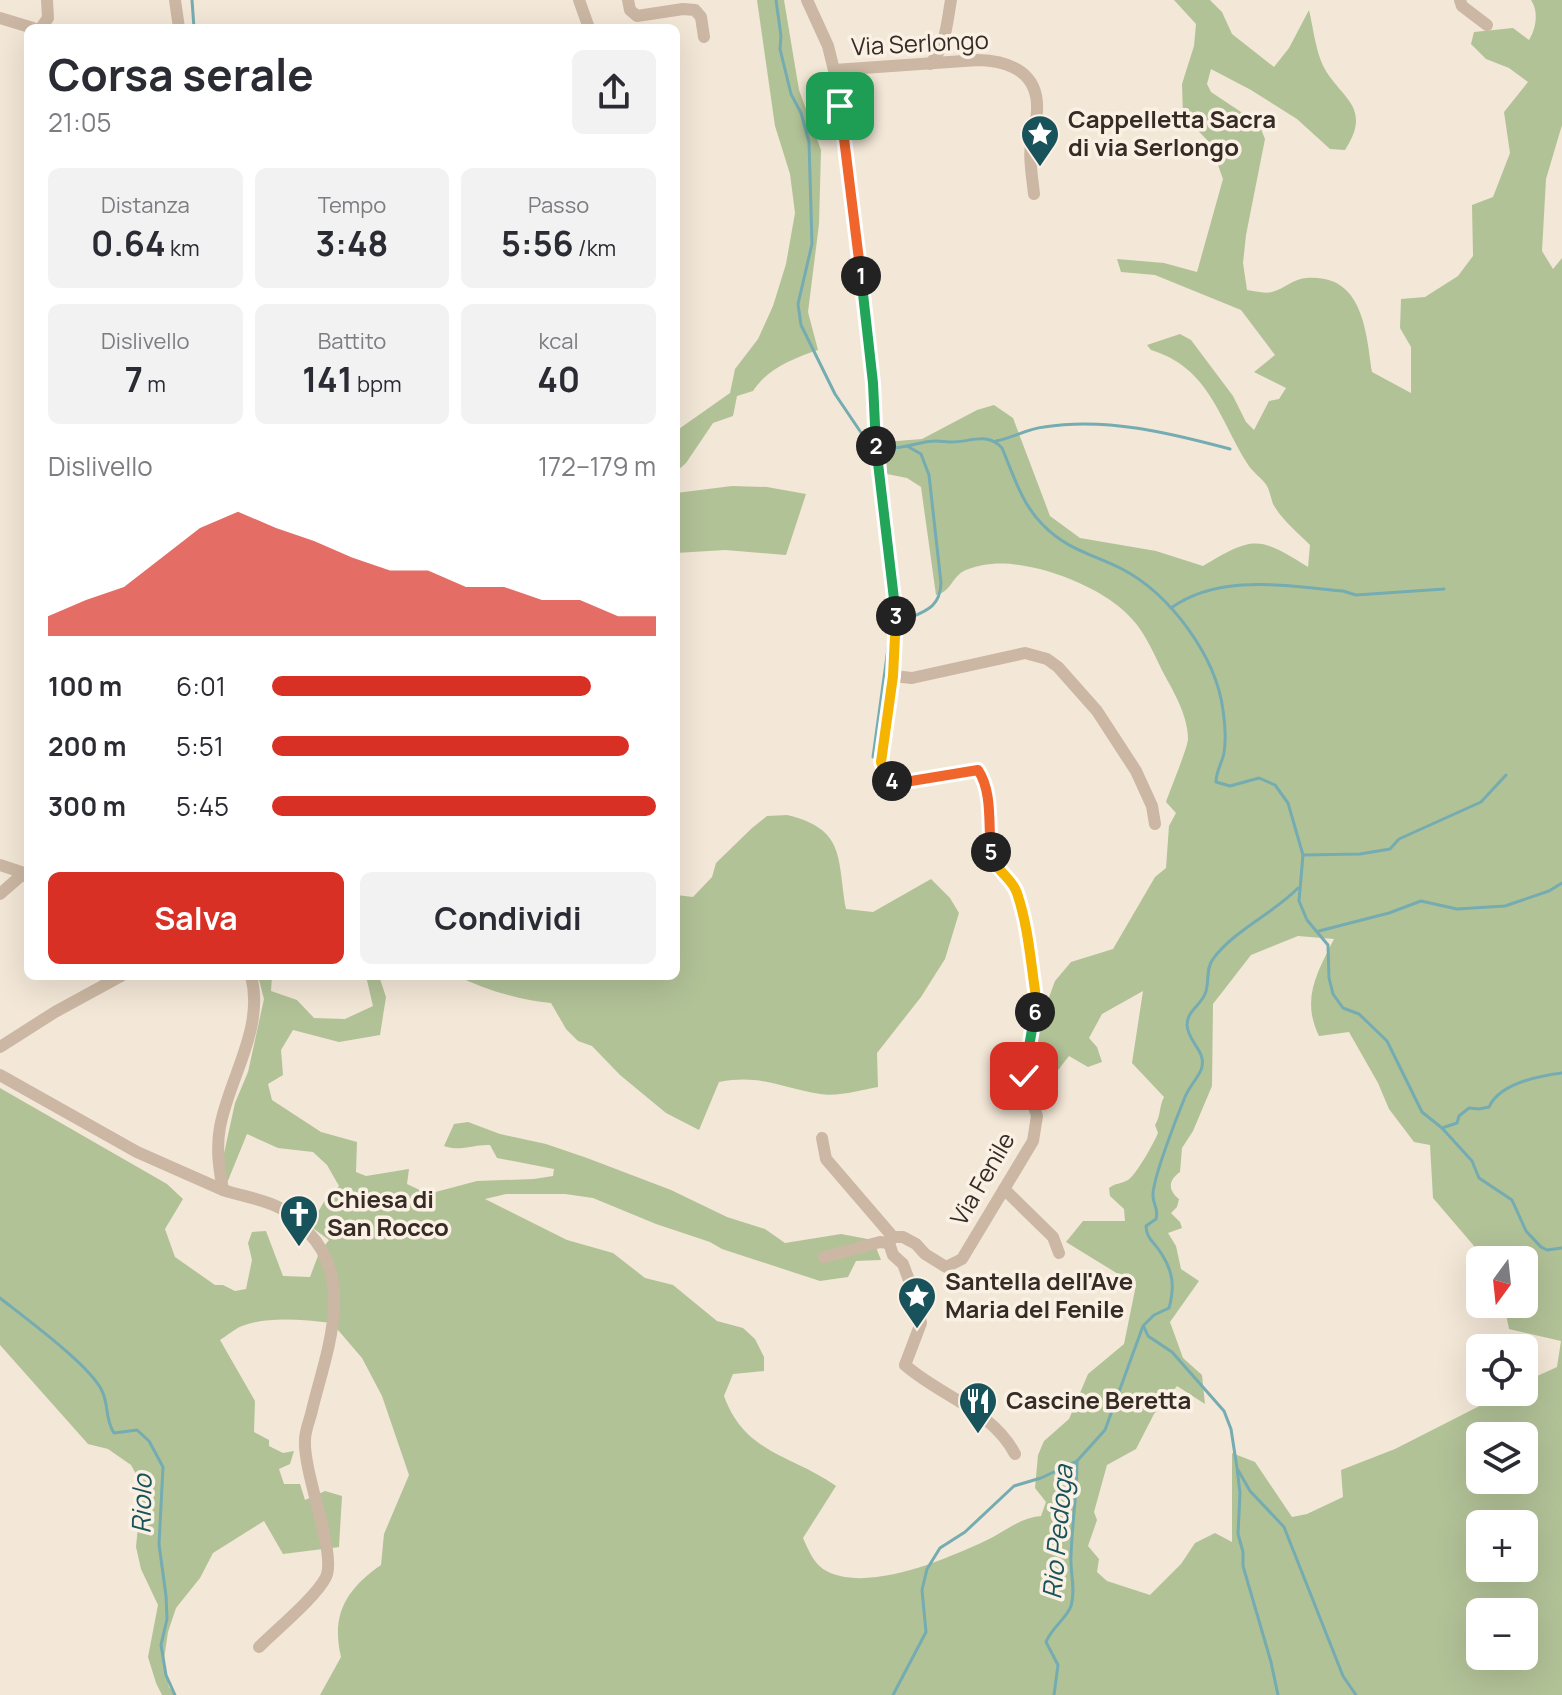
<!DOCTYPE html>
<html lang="it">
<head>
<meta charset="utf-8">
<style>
	body { margin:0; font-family:Manrope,sans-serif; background:#f2f2f3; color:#2b2b33; height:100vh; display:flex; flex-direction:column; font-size:30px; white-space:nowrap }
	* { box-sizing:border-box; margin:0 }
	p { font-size:26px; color:#7c7c81 }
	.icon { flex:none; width:44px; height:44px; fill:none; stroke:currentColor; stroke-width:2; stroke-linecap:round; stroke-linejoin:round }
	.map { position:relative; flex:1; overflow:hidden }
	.panel { position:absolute; left:24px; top:24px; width:656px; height:956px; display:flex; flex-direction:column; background:#fff; border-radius:12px; box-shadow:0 8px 32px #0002 }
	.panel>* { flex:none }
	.needle { width:52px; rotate:195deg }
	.tools { position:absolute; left:1466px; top:1246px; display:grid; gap:16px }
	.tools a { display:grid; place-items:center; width:72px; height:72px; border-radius:12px; background:#fff; box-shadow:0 8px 32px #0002; font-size:40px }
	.pin { position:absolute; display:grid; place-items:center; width:68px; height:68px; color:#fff; margin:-34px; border-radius:16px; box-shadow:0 4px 12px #0006 }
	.km { position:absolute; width:40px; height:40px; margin:-20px; border-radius:50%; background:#222; color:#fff; font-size:22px; line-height:40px; text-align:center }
	.round { display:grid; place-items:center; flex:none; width:84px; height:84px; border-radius:12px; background:#f2f2f3 }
	.summary { display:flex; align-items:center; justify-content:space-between; height:136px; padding:0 24px }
	h1 { font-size:44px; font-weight:700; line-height:60px }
	.stats { display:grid; grid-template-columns:repeat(3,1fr); gap:12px; height:136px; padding:8px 24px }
	.stats div { display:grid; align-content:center; border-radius:12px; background:#f2f2f3; text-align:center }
	.stats b { font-size:34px; font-weight:700 }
	.stats small { font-size:22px; font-weight:400 }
	.stats p { font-size:22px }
	.chart { height:224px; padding:16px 24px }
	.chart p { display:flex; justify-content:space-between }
	.chart svg { width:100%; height:144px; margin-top:8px; fill:#d93025; opacity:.7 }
	.primary-button { display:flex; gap:16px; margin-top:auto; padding:16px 24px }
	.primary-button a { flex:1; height:92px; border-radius:12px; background:#d93025; color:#fff; font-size:32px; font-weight:700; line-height:92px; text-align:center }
	.primary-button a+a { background:#f2f2f3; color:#2b2b33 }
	ul { padding:0 24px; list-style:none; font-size:26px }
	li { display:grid; grid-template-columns:128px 96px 1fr; align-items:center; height:60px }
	li i { height:20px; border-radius:10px; background:#d93025 }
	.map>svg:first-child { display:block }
	.green { fill:#b2c297; fill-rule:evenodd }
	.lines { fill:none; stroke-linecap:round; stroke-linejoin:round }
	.stream { stroke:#74acb2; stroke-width:3 }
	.street { stroke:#cbb7a3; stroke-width:12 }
	.split-1-casing { stroke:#fff; stroke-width:16 }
	.split-2-casing { stroke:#fff; stroke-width:16 }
	.split-3-casing { stroke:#fff; stroke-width:16 }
	.split-4-casing { stroke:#fff; stroke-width:16 }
	.split-5-casing { stroke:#fff; stroke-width:16 }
	.split-6-casing { stroke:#fff; stroke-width:16 }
	.split-7-casing { stroke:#fff; stroke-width:16 }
	.split-1 { stroke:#f0652b; stroke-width:10 }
	.split-2 { stroke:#22a559; stroke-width:10 }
	.split-3 { stroke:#22a559; stroke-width:10 }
	.split-4 { stroke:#f5b400; stroke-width:10 }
	.split-5 { stroke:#f0652b; stroke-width:10 }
	.split-6 { stroke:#f5b400; stroke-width:10 }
	.split-7 { stroke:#22a559; stroke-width:10 }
	.labels { text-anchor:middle; stroke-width:7; stroke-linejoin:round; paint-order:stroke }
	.street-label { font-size:24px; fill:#362b25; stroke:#faf1e4 }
	.poi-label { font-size:24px; font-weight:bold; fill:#362b25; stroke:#faf1e4; text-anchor:start }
	.water-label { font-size:26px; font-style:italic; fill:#18525a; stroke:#faf1e4 }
</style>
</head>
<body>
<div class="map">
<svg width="1562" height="1695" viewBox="0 0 1562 1695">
	<rect width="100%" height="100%" fill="#f3e7d7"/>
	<g class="green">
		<path d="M757,0H784L799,90L821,150L819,224L808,312L818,350C794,358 767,369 753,391L737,396L733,416L713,423L686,463L676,472V431L730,393L735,369L758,339L773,306L786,264L795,213L790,174L775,126Z"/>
		<path d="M1174,0H1210L1222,12L1232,34L1274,67L1289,48L1309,10C1313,27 1315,45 1321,61C1336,98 1375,103 1345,150L1330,149L1297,119L1251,90L1211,69L1207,84L1211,92L1259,124L1265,139L1246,235L1243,263L1247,290C1254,291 1265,294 1272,292C1284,289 1293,279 1306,278C1363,273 1366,331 1372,372L1411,393V347L1400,328L1401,299L1425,297L1458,276L1473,256L1472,205L1493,197L1510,153L1504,112L1528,82L1509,68L1486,59L1471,44L1474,32L1513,28L1529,40C1536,29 1539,11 1531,0H1562V125L1546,179L1542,251L1553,269L1562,258V1695H320L341,1657C331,1615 346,1589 381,1565L384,1534L409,1475L382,1396L362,1358L332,1323C303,1320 269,1316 242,1326C234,1329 227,1336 220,1340L255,1401L254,1432L269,1440V1446L283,1453L294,1451L290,1464L279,1469L284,1484H300L305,1500L325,1491L342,1496L339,1547L283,1554L264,1521L213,1553L200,1578L176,1608L168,1632L164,1659L169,1687L176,1695H162L156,1683L148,1657L158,1605L141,1569L136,1547L142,1485L131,1465L108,1449L88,1444L0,1345V1088L167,1184L183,1199L165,1229L175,1257L215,1285H223L235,1291L246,1289L252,1260L248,1243L252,1232L266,1231L283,1276L310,1277L319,1253L329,1240L310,1226L325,1200L339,1186L327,1165L313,1152L278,1148L247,1134L227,1183L223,1158L235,1103L248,1072L264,999L258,976H272L271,991L297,1000L314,1018L345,1019L373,1006L366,976H379L386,997L380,1035L339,1042L293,1030L281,1050L283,1075L268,1084L272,1100L321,1132L357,1142L356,1172L366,1176L409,1169L407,1184L428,1194L477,1181L534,1179L553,1176L554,1169L497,1158L490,1145C474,1144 460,1152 444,1146L454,1124L468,1122L500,1134L546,1144L587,1158L671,1190L727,1217L765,1229L785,1243L841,1234L873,1240L881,1260L856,1261L848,1277L820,1281L722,1249L710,1242L656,1224L593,1198L565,1194H506L485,1199L567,1240L613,1253L645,1278L673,1285L717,1321L743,1328L755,1339L764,1357V1371L733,1374L724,1396C745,1454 791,1454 836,1486L803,1538C808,1549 813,1562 823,1569C864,1595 946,1559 985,1541C1005,1532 1018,1518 1041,1516L1046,1502L1035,1488L1038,1455L1044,1441L1069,1419L1088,1374L1124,1344L1136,1285L1066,1242L1083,1221H1125L1124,1209L1110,1196L1109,1188C1115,1183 1121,1184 1128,1180C1136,1175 1154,1143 1158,1133L1155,1125C1161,1116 1159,1106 1164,1097L1132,1063L1143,991L1102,1014L1089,1038L1097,1047L1102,1062L1088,1067L1069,1056L1051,1079L1030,1083L1033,1041L1055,981L1071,962L1113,949L1155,877L1166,868L1169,826L1176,813L1166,802C1170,790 1188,747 1188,739C1188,717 1175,694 1165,676C1155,657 1146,633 1131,618C1104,587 1033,560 992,564C984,564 969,568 962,572C951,580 950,592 936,595L921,487L907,478L887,474L885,442L922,439L977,410L994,405L1013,418L1050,516L1080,538L1156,551L1203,566C1254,536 1258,536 1308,567L1310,545C1297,532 1282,520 1273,504C1271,498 1270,492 1267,486C1262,478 1252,472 1247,463C1218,416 1209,368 1151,350L1147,345L1180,334L1191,340L1233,396L1246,422L1254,430L1269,401L1279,399L1286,388L1254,372L1275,355L1241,310L1155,275L1121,272L1117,259L1164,263L1197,272L1223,179L1210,143L1183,115L1182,84L1194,46L1196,24ZM1298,936L1334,939C1317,973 1301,999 1319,1036L1349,1032L1378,1083L1389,1109L1414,1142L1430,1145L1433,1198L1486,1260H1524V1304H1504L1509,1329L1561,1341L1557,1367L1524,1382V1392H1507L1395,1449L1341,1470L1343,1497L1307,1514L1292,1517L1255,1462L1232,1453V1542L1215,1533L1195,1543L1181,1564L1150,1595L1107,1581L1097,1572L1099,1559L1088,1546L1097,1520L1094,1512L1107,1465L1136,1449L1154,1414L1177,1386L1205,1404L1202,1375L1183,1358L1170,1322L1199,1281L1181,1269L1176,1246L1168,1233L1182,1228L1180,1222L1171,1213L1177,1207L1179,1199C1167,1189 1169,1180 1180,1172L1182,1148L1193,1131L1212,1086L1213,1004L1251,955ZM1480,1436H1524V1480H1480ZM1480,1524H1524V1568H1480ZM1480,1612H1524V1656H1480Z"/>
		<path d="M732,486L767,487L806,494L786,555L725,550L676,553V493Z"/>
		<path d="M787,815C846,829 837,858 846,909L873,912L931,879L950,898L959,913L945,959L921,997L877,1053L878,1087C861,1090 838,1097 820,1094C781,1088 762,1074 719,1082L699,1130L666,1113L620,1075L592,1046L578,1041L566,1029L551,1003C519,1000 486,990 457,976H676V895L693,897L712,877L716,863L752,828L767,816Z"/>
	</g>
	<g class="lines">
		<g class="stream">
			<path d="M192,0L194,28"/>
			<path d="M776,0L781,36L780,49L791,94L801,113L809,142L812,244L798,304L801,325L835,394L868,443L873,444"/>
			<path d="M996,441C1013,438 1026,429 1044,427C1106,417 1170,433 1230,449"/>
			<path d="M880,446C899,452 917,441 936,441C941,441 945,442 949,442C969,443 987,431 1002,448C1013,474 1022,504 1042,524C1067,550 1092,554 1122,569C1170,594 1216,656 1223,710C1225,723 1226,740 1224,753C1222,763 1216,771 1216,782L1230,786L1259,778L1275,785L1288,803L1303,855L1299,901L1307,920L1328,945L1329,978L1333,994L1343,1008L1359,1014L1387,1041L1422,1112L1442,1128L1472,1161L1479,1178L1512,1200L1526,1231L1541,1247L1547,1250L1562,1248"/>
			<path d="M1171,608C1220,573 1286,586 1343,591L1356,595L1444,589"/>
			<path d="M905,620C925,611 940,608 941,583L929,475L921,454L907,446"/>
			<path d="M873,757L891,627"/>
			<path d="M1303,855L1360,854L1390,849L1399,839L1481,802L1506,775"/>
			<path d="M1319,931L1389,913L1421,901L1457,909L1505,906L1549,891L1562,883"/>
			<path d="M1442,1128L1457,1123L1459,1116L1469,1108L1479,1109L1489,1107C1500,1083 1538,1076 1562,1073"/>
			<path d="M0,1298C24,1317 91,1366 102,1391C109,1405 105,1420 114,1433L137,1430L149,1441L163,1467L159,1544L166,1596L167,1619L161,1645L166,1675L175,1695"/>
			<path d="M1144,1327L1148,1336L1172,1352L1224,1411L1231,1429L1237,1468L1240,1493L1238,1534L1243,1552V1566L1271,1662L1278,1695"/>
			<path d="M1238,1470L1250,1491L1284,1527L1343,1676L1356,1695"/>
			<path d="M893,1695L926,1632L922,1590L927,1569L940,1548L965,1532L1014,1486L1041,1478L1077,1461"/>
			<path d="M1054,1695L1058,1665L1046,1642C1052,1627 1067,1618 1071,1606C1076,1588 1070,1574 1071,1556C1072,1524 1077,1493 1077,1461L1105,1430L1143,1326L1154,1315L1169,1308C1175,1287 1173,1271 1161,1253C1155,1243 1146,1238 1146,1226L1156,1219C1159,1209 1153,1205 1153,1196C1152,1180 1178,1114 1185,1097C1189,1087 1197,1079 1201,1070C1208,1052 1188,1043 1187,1025C1187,1011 1200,1006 1205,994C1210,983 1205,969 1213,959C1233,931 1274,913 1298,888"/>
		</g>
		<g class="street">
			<path d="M175,0L179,28"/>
			<path d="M579,0L589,28"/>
			<path d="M628,0L630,10L637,16L683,9L695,10L701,17L704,37"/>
			<path d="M807,0L828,46L834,70L865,304L873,383L874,433L896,611L893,676L881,762L888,781L899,783L978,770L984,778L992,857L999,872L1016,889L1028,946L1037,1004L1024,1076L1037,1116L1033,1141L971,1244L962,1259L946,1267L925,1254L916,1244L903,1237H893L889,1243L893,1255L903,1264L913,1291L921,1323L905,1365C940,1396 992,1410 1015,1454"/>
			<path d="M1460,0L1462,6L1487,25"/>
			<path d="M0,18L33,28"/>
			<path d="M41,28L48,18L47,0"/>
			<path d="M930,64C946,47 947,22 951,0"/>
			<path d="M834,70L978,60C1011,61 1039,73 1037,111C1037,120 1033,128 1032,136C1028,155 1032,175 1034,194"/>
			<path d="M893,676L912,678L1025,653L1047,659L1058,667L1097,711L1136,771L1152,806L1155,824"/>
			<path d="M0,865L24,873L28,878"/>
			<path d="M0,894L24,873"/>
			<path d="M251,976C265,1028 229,1078 220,1127C216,1149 219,1169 223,1190C241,1196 263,1199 280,1208C292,1214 299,1223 308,1232C356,1281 326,1353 312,1410C310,1420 305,1430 305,1440C303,1473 337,1554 326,1577C316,1597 277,1629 259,1647"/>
			<path d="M0,1047L55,1012L121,976"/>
			<path d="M0,1075L137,1152L223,1190"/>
			<path d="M822,1138L826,1159L893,1237"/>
			<path d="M1004,1189L1053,1237L1059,1253"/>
			<path d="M824,1257L880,1242L889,1243"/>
		</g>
	</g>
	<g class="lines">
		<g class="split-1-casing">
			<path id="split-1" d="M840,106L861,276"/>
		</g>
		<g class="split-2-casing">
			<path id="split-2" d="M861,276L873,383L876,446"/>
		</g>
		<g class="split-3-casing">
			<path id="split-3" d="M876,446L896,616"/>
		</g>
		<g class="split-4-casing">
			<path id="split-4" d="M892,781H888L881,762L893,676L896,616"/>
		</g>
		<g class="split-5-casing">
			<path id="split-5" d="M892,781L899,783L978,770C993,792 988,827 991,852"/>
		</g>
		<g class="split-6-casing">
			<path id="split-6" d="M991,852C995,872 1012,877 1017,893C1029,928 1031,967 1037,1004L1035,1012"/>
		</g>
		<g class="split-7-casing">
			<path id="split-7" d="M1024,1076L1035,1012"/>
		</g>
		<use href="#split-1" class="split-1"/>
		<use href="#split-2" class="split-2"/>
		<use href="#split-3" class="split-3"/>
		<use href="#split-4" class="split-4"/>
		<use href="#split-5" class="split-5"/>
		<use href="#split-6" class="split-6"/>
		<use href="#split-7" class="split-7"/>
	</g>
	<defs>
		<g id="sight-pin" transform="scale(2)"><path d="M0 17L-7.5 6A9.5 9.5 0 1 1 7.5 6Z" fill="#18525a" stroke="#faf1e4"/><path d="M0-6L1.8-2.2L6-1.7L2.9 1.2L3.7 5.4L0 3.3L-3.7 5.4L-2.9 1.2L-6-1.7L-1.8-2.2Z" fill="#fff"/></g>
		<g id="church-pin" transform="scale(2)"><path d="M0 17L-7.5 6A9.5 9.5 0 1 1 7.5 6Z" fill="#18525a" stroke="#faf1e4"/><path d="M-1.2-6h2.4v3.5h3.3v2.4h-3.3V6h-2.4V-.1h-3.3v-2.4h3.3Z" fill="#fff"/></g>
		<g id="restaurant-pin" transform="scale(2)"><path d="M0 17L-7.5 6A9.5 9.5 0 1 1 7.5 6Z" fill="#18525a" stroke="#faf1e4"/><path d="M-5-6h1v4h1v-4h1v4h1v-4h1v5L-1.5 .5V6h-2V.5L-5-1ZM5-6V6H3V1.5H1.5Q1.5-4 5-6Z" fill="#fff"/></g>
	</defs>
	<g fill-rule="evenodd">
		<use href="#sight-pin" x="1040" y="134"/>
		<use href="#church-pin" x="299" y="1214"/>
		<use href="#sight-pin" x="917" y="1296"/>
		<use href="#restaurant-pin" x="978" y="1401"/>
	</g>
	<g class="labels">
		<g class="street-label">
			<text transform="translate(920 44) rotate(-3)" y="8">Via Serlongo</text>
			<text transform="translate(983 1179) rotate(-60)" y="8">Via Fenile</text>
		</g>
		<g class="poi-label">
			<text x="1068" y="128">Cappelletta Sacra<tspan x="1068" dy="28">di via Serlongo</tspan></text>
			<text x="327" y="1208">Chiesa di<tspan x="327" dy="28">San Rocco</tspan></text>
			<text x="945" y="1290">Santella dell'Ave<tspan x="945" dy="28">Maria del Fenile</tspan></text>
			<text x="1006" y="1409">Cascine Beretta</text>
		</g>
		<g class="water-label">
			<text transform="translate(142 1504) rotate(-89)" y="9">Riolo</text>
			<text transform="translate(1058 1532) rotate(-85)" y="9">Rio Pedoga</text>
		</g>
	</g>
</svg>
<div class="tools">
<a><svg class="needle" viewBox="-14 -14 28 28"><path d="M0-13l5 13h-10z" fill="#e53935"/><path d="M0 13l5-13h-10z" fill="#7c7c81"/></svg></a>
<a><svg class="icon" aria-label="locate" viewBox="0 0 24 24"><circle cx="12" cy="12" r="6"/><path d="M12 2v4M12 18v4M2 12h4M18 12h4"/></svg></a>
<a><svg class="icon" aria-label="layers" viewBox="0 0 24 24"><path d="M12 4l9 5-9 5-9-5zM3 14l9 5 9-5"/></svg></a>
<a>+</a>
<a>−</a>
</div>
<div class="pin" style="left:840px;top:106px;background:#1e9e55"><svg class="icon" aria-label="arrive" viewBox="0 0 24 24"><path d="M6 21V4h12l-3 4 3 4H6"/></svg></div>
<div class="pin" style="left:1024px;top:1076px;background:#d93025"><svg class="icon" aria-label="check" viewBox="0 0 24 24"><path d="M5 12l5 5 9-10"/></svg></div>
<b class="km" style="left:861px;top:276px">1</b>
<b class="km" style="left:876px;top:446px">2</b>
<b class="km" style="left:896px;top:616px">3</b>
<b class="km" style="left:892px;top:781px">4</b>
<b class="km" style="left:991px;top:852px">5</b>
<b class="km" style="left:1035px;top:1012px">6</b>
<section class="panel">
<div class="summary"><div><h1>Corsa serale</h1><p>21:05</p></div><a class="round"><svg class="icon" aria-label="share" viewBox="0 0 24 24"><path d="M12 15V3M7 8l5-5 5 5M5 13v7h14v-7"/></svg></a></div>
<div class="stats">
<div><p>Distanza</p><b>0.64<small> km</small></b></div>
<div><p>Tempo</p><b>3:48</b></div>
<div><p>Passo</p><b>5:56<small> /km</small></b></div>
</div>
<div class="stats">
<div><p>Dislivello</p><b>7<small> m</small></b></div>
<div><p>Battito</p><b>141<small> bpm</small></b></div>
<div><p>kcal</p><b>40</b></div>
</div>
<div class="chart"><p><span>Dislivello</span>172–179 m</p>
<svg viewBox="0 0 160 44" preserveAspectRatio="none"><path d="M0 44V38L10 33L20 29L30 20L40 11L50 6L60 11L70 15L80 20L90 24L100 24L110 29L120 29L130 33L140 33L150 38L160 38V44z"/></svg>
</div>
<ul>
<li><b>100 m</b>6:01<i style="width:83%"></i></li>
<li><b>200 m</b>5:51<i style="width:93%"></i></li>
<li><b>300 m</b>5:45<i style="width:100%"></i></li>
</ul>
<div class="primary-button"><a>Salva</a><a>Condividi</a></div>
</section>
</div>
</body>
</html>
